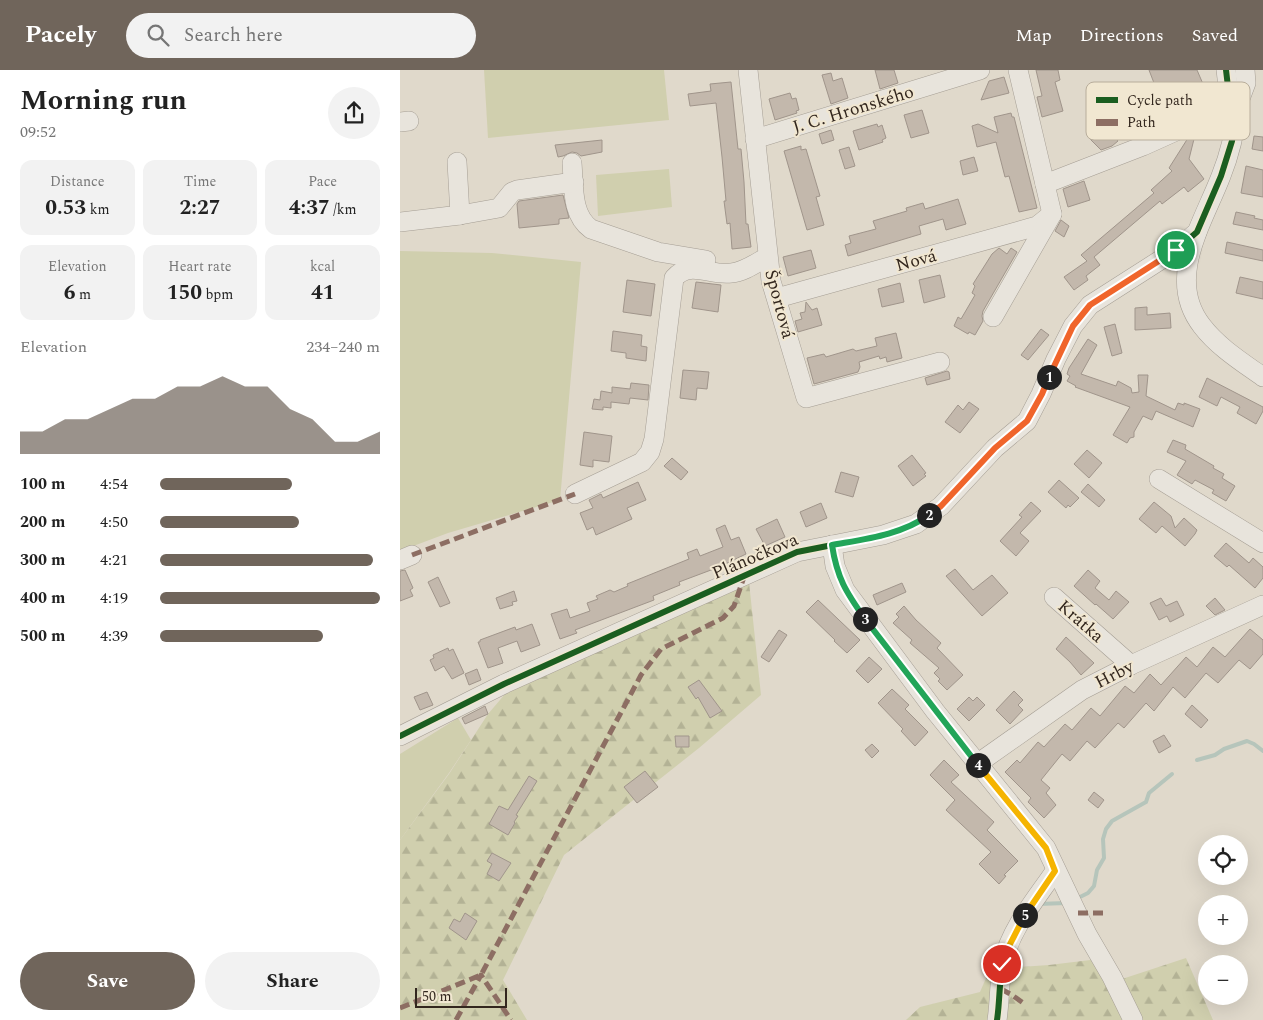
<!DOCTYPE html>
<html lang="en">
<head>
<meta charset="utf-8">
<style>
	body { margin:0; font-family:Spectral,serif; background:#f2f2f2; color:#222; height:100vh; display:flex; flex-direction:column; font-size:19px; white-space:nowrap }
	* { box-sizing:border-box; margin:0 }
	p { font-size:16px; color:#767676 }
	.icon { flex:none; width:28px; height:28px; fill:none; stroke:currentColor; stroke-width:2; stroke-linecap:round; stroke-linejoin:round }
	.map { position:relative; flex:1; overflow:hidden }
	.drawer { display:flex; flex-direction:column; background:#fff; width:400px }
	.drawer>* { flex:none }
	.tools { position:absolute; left:798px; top:765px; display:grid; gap:10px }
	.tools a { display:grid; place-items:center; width:50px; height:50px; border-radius:50%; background:#fff; box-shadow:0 5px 20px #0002; font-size:25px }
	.scale { position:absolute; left:15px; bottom:12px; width:92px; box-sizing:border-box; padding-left:5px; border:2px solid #33271e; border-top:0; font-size:14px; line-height:18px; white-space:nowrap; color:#33271e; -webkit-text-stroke:4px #f1e7d1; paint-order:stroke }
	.pin { position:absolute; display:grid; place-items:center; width:42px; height:42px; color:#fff; margin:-21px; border:2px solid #fff; border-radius:50%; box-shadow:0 1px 5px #0007 }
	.km { position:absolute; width:25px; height:25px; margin:-12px; border-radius:50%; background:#222; color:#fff; font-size:14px; line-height:25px; text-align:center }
	.round { display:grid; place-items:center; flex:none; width:52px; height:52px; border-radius:26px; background:#f2f2f2 }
	.summary { display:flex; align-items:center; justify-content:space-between; height:85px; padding:0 20px }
	h1 { font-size:28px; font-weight:700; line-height:38px }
	.metrics { display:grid; grid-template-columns:repeat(3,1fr); gap:8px; height:85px; padding:5px 20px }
	.metrics div { display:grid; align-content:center; border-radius:12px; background:#f2f2f2; text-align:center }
	.metrics b { font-size:21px; font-weight:700 }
	.metrics small { font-size:14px; font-weight:400 }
	.metrics p { font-size:14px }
	.chart { height:140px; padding:10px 20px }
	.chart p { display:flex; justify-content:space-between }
	.chart svg { width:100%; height:90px; margin-top:5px; fill:#70655b; opacity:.7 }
	.primary-button { display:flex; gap:10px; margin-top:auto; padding:10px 20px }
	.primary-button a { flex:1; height:58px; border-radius:30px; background:#70655b; color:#fff; font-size:20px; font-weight:700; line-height:58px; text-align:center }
	.primary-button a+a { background:#f2f2f2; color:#222 }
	ul { padding:0 20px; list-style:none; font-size:16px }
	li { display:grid; grid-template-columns:80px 60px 1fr; align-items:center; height:38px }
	li i { height:12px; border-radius:6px; background:#70655b }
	header { display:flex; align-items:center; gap:30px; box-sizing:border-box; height:70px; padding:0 25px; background:#70655b; color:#fff }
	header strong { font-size:24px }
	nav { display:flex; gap:28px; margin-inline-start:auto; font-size:18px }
	.search { width:350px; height:45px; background:#f2f2f2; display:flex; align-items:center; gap:12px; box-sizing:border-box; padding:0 18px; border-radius:28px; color:#767676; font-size:19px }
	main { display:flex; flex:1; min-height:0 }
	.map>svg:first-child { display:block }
	.green { fill:#d0cfae }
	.forest { fill:url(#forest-firs) }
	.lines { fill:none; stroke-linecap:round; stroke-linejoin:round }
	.stream { stroke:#b6c5bb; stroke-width:4 }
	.building { fill:#c3b8ac; stroke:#a0958b }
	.minor-casing { stroke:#a59e94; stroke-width:20 }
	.minor { stroke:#e8e4dc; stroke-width:19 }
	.quiet { stroke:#8d6e63; stroke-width:5; stroke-dasharray:10 5; stroke-linecap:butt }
	.cycleway-casing { stroke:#f1e7d1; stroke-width:9 }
	.cycleway { stroke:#1b5e20; stroke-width:6 }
	.split-1-casing { stroke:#fff; stroke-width:10 }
	.split-2-casing { stroke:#fff; stroke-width:10 }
	.split-3-casing { stroke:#fff; stroke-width:10 }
	.split-4-casing { stroke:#fff; stroke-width:10 }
	.split-5-casing { stroke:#fff; stroke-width:10 }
	.split-6-casing { stroke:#fff; stroke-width:10 }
	.split-1 { stroke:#f0652b; stroke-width:6 }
	.split-2 { stroke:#f0652b; stroke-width:6 }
	.split-3 { stroke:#22a559; stroke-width:6 }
	.split-4 { stroke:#22a559; stroke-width:6 }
	.split-5 { stroke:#f5b400; stroke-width:6 }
	.split-6 { stroke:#f5b400; stroke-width:6 }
	.labels { text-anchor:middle; stroke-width:4; stroke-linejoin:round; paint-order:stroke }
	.street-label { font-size:18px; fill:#33271e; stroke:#f1e7d1 }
	.key { fill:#f1e7d1; stroke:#b8ad9b; stroke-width:1 }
	.key-label { font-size:14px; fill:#33271e }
</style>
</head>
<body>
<header>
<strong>Pacely</strong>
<div class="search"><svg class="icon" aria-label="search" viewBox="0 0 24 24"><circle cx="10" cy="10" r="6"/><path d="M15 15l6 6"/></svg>Search here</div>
<nav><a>Map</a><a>Directions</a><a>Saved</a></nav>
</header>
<main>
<section class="drawer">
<div class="summary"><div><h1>Morning run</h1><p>09:52</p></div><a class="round"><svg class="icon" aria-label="share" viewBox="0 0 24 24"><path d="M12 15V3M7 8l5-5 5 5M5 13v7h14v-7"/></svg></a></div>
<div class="metrics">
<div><p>Distance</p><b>0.53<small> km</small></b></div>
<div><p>Time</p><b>2:27</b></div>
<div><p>Pace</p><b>4:37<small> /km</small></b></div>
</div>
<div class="metrics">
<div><p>Elevation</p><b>6<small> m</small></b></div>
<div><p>Heart rate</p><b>150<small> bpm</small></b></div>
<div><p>kcal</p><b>41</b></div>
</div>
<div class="chart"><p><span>Elevation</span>234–240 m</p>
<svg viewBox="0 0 160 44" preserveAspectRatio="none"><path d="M0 44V33L10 33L20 27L30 27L40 22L50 17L60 17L70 11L80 11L90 6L100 11L110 11L120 22L130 27L140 38L150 38L160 33V44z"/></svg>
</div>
<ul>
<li><b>100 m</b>4:54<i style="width:60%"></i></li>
<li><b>200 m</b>4:50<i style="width:63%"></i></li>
<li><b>300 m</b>4:21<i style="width:97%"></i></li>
<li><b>400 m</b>4:19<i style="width:100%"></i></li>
<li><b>500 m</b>4:39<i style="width:74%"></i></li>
</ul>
<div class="primary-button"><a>Save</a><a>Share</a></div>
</section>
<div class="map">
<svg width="863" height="950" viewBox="0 0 863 950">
	<defs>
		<pattern id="forest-firs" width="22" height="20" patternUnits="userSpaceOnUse" patternTransform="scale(1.25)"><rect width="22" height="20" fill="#d0cfae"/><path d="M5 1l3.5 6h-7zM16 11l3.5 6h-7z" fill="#b3b295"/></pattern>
	</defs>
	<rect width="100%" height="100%" fill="#e0d9cb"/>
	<g class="green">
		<path d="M84,0H264L269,50L88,68Z"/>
		<path d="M269,99L272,137L198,146L196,105Z"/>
		<path d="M0,181L92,183L181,192L160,430L48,463L0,481Z"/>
		<path d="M58,648L71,670L49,703L0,770V684Z"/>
	</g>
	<g class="forest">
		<path d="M349,512L361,625L299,678L164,785L103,910L127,950H0V770L49,704L88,644L111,617Z"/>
		<path d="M707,888L722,909L786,888L813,950H506L520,937L580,922L590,899L649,895Z"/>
	</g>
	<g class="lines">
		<g class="stream">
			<path d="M797,690L815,685L824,679L847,671L854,674L863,681"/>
			<path d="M676,829L688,823L694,816L697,800L704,788L703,769L706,759L712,751L746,732L749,723L772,704"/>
			<path d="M638,834L666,833"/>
		</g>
	</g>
	<g class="building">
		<path d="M475,0H494L498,13L480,19Z"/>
		<path d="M636,0H658L660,10L655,12L663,41L642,47L637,27L642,26Z"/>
		<path d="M749,0H797L806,21L800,24L804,34L786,42L785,39L767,47L768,50L760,53L761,56L746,62L734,36L759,26Z"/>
		<path d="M431,3L433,11L442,8L448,28L431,34L422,5Z"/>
		<path d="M604,7L609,23L581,30L589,11Z"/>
		<path d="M331,12L338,79H341L344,112L346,154H348L351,177L332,179L330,153L327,154L324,131H326L322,87L316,33L290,36L288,24L311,21L310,14Z"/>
		<path d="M390,23L392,29L396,28L399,40L396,41L397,43L375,50L369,29Z"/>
		<path d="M522,40L529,63L511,68L504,45Z"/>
		<path d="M611,43L612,47H614L637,138L619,142L609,106L605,107L596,72L577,77L572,56L578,54L598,63L594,47Z"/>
		<path d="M701,53L718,71L712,76L701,80L687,66Z"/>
		<path d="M477,54L478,57L482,55L486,68L482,70L483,72L459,80L453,61Z"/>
		<path d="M431,60L434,70L422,74L419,64Z"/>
		<path d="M795,65L789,89L804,109L788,122L784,117L762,134L760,131L694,187L700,195L686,206L688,210L674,220L664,207L687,191L681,185L754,123L751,120L772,101L769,98L788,68Z"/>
		<path d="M854,66L863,67V81L852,79Z"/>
		<path d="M202,70V82L181,86L177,83L172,82L163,86L158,87L155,75Z"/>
		<path d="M401,76V80L406,79L420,126L416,127L424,155L407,160L384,81Z"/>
		<path d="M449,77L455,96L445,99L439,80Z"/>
		<path d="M574,87L578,101L563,105L560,91Z"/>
		<path d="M846,96L863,100V127L841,123Z"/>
		<path d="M684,111L690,130L668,137L663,119Z"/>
		<path d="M163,125L169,148L159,149V154L119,158L117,134L119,131Z"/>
		<path d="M558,129L566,154L546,160L543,149L519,156L521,164L448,186L445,175L451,173L449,166L476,159L473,151L507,141L506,138L523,133L525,139Z"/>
		<path d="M836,142L855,146L854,148L863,150V160L833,154Z"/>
		<path d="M661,150L669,156L664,167L655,161Z"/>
		<path d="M827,172L863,180V191L825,183Z"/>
		<path d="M599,178L607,184L611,178L617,182L583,241L582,246L583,251L575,265L569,262L568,264L554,256L558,247L561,249L575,225L572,223L575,216L573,214L592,184Z"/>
		<path d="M411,180L416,198L388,206L383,187Z"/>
		<path d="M540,205L545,227L524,233L519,210Z"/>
		<path d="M840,207L863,212V229L836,223Z"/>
		<path d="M227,210L255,214L251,246L223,242Z"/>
		<path d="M296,212L321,215L318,242L292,238Z"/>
		<path d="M500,213L504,232L482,237L478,219Z"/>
		<path d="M406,232L412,240L417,238L422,255L398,262L395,251L402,249L400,243L405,242Z"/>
		<path d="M747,237V245L770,243L771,258L735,260V238Z"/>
		<path d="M715,254L722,283L712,286L704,257Z"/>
		<path d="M641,259L649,265L628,290L621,285Z"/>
		<path d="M213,261L242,265L241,276L247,277L246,291L226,288V283L211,281Z"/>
		<path d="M496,263L502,288L487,292L486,287L480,289L479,286L459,292L460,297L458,302L414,314L407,288L424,284L426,287L453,279L456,281L477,276L475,268Z"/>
		<path d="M688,269L697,275L681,304L716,316L718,311L731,318L732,323L739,322L738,305H748L746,326L775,340L778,333L784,335V333L800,339L793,357L756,341L752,350L743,346L734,362V367L730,368L727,373L713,365L730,337L675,317L676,316L667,311L670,306L667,304L669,298Z"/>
		<path d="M283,300L309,302L307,319L297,318L296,330L280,328Z"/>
		<path d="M547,301L549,302L550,309L527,315L525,308Z"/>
		<path d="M807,308L863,337V341L856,354L837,343L840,337L821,327L817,336L799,327Z"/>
		<path d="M231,313L249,315L248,330L230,328L229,334L211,332V338L203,337V340L192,339L194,329L200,330L201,321L212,323V317L230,319Z"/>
		<path d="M569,332L579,339L560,363L545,352L558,335L563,340Z"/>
		<path d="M184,362L212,366L209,392L193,390V397L180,395Z"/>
		<path d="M773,370L786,375L785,379L814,396L813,398L824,404L822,408L835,416L826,431L812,423L814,420L795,410L792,414L777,405L786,391L767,382Z"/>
		<path d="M687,380L702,393L689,408L674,394Z"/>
		<path d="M512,385L526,403L524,404L526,406L513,416L498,396Z"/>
		<path d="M272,388L288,402L281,410L264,396Z"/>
		<path d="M441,402L459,407L453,427L435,422Z"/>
		<path d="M659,410L679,428L670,437L668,435L666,438L648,422Z"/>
		<path d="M238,412L246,430L227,438L232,449L196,465L193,457L187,460L180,443L193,438L189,430L201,424L203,428Z"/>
		<path d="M688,414L705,430L699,437L681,422Z"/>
		<path d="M631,432L641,441L620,463L629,471L616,486L600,471L622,447L619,445Z"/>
		<path d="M754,432L771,446L775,458L784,448L797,460L795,464L785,476L762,456L756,463L739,449Z"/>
		<path d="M421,433L427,448L406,457L400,442Z"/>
		<path d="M377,449L385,467L365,476L356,459Z"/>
		<path d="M325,455L331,470L339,467L346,484L319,497L279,512L280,515L253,526L254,530L175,560L177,563L160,569L151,544L167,539L170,548L190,541L187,533L198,529L196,526L210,520L214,522L228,516L227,514L289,489L287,483L297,479L300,486L323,477L316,459Z"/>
		<path d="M826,473L849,493L853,488L863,497V508L855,518L829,495L827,497L814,486Z"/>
		<path d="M555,499L573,520L592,505L608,523L582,546L546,506Z"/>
		<path d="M5,500L13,518L10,520L13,526L0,531V501Z"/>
		<path d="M688,500L700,511L695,518L709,530L716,521L729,532L713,549L696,534L695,535L674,516Z"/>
		<path d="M38,507L50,533L40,537L28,512Z"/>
		<path d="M502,513L506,522L477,535L473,525Z"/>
		<path d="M114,521L117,531L112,532L113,535L100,539L96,528Z"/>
		<path d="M761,528L766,536L777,531L784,545L770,552L767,546L759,550L750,533Z"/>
		<path d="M815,528L825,540L815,545L806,536Z"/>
		<path d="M418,530L460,570L447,583L434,571L435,570L406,542Z"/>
		<path d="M504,536L516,550L541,573L537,578L563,605L547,620L538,611L540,609L534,603L539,598L510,573L512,570L493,553L499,547L496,544Z"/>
		<path d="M132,554L140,575L121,582L117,571L98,578L103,593L88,598L78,572H80V570L115,557L116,560Z"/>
		<path d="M850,559L863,570V584L850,599L839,590L818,613L806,603L785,628L773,617L754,641L746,633L724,658L718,653L695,678L687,671L670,691L662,684L641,710L650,718L646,723L656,735L644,748L628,732L631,728L605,702L617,690L620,693L638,672L644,677L665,654L672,660L691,638L700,646L725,616L734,623L750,604L761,615L786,587L797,597L813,577L825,587Z"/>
		<path d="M379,560L387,565L369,592L361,587Z"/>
		<path d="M666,567L694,593L681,605L670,592L656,579Z"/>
		<path d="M48,578L49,581L53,579L64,603L52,609L44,596L35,601L30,590L34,588L33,585Z"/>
		<path d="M469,587L482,599L468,613L456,601Z"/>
		<path d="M77,599L81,610L69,615L65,604Z"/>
		<path d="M299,610L322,641L310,648L298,627L296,629L288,617Z"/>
		<path d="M492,619L509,635L505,639L528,662L515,676L501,661L503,659L478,633Z"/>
		<path d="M614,621L623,630L618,635L623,640L610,654L596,640Z"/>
		<path d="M27,622L33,635L20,640L14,627Z"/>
		<path d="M569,627L573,631L577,627L585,635L569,651L557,639Z"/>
		<path d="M792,635L808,650L801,658L785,644Z"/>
		<path d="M85,636L88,644L65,654L62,648Z"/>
		<path d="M764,665L771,676L759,683L753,671Z"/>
		<path d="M275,666H289V677H276Z"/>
		<path d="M472,674L479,681L472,688L465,680Z"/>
		<path d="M544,690L559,705L551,712L594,752L587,760L618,791L604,805L606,806L599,814L579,794L591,782L546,740L555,730L530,705Z"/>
		<path d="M245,701L258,717L237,733L224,717Z"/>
		<path d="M129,706L137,711L116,745L118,746L114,752L115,753L108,765L89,754L99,736L108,740Z"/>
		<path d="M694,722L704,730L698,738L688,730Z"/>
		<path d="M92,783L111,793L99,811L87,804L92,794L87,791Z"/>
		<path d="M65,843L77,851L66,870L49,858L54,849L60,852Z"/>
	</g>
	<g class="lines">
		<g class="minor-casing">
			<g id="minor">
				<path d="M348,0L371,211L406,328L540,292"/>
				<path d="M826,0C827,6 827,13 829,19C831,25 837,33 837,40C835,62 829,86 821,106C803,153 765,209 802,256C818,277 842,292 863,307"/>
				<path d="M0,52L9,51"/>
				<path d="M355,69L580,0"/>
				<path d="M172,93C174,116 171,145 191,159L258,182L306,190"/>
				<path d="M645,114L743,76L814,44L837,37L846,13L845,0"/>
				<path d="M60,145L99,138L112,122L117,120L174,112"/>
				<path d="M0,152L60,145L57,92"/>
				<path d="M377,228L637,156L652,144"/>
				<path d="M593,247L652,144L618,0"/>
				<path d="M759,409L863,473"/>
				<path d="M175,424L242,392L250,382L254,369L274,208C290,190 310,206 331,203C344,202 356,193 367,187"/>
				<path d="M432,475L435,496L445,520L535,641L646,778L687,864L712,907L733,950"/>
				<path d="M0,490L12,485"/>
				<path d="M654,527L731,595"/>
				<path d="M0,666L104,614L397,482L483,465L516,454L541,436L595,378L627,351L641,324L656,289L673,256L690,235L776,180L797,162"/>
				<path d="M577,694L682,620L731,595L863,535"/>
				<path d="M597,950C600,931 599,910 603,892C611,858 636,829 655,801"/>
			</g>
		</g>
		<use href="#minor" class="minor"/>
		<g class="quiet">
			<path d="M12,485L175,424"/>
			<path d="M678,843H703"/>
			<path d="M601,919L612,925L626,935"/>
			<path d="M0,938L81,905L241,605L261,579L323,548L334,536L344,507"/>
			<path d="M56,950L81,905L111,950"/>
		</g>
		<g class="cycleway-casing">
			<g id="cycleway">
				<path d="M432,475L435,496L445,520L535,641L646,778L655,801C636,829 611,858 603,892C599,910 600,931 597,950"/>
				<path d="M0,666L104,614L397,482L483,465L516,454L541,436L595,378L627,351L641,324L656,289L673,256L690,235L776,180L797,162L821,106L832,71L837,37L828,17L826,0"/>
			</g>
		</g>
		<use href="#cycleway" class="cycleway"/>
	</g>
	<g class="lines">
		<g class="split-1-casing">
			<path id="split-1" d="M649,307L673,256L690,235L776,180"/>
		</g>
		<g class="split-2-casing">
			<path id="split-2" d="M529,445L541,436L595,378L627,351L642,324L649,307"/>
		</g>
		<g class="split-3-casing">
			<path id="split-3" d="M465,549C446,522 437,508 432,475C465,469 501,465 529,445"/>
		</g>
		<g class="split-4-casing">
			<path id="split-4" d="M465,549L578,695"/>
		</g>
		<g class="split-5-casing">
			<path id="split-5" d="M578,695L646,778L655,801L625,845"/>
		</g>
		<g class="split-6-casing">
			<path id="split-6" d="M602,894L608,878L625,845"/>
		</g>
		<use href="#split-1" class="split-1"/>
		<use href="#split-2" class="split-2"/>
		<use href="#split-3" class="split-3"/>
		<use href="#split-4" class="split-4"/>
		<use href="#split-5" class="split-5"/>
		<use href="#split-6" class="split-6"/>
	</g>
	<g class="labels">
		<g class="street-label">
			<text transform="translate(453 39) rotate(-17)" y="6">J. C. Hronského</text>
			<text transform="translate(516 190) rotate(-15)" y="6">Nová</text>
			<text transform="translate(380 234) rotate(75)" y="6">Športová</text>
			<text transform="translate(355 486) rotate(-23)" y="6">Plánočkova</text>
			<text transform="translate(681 551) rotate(41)" y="6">Krátka</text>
			<text transform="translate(714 604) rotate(-27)" y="6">Hrby</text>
		</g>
	</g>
	<rect x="686" y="12" width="164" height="58" rx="8" class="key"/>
	<rect x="696" y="27" width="22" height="6" fill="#1b5e20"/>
	<rect x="696" y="49" width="22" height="7" fill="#8d6e63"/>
	<g class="key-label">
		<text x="727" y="35">Cycle path</text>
		<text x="727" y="57">Path</text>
	</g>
</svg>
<div class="tools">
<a><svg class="icon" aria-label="locate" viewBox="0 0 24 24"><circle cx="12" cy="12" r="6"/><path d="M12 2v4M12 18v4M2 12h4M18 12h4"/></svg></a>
<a>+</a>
<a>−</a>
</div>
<div class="scale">50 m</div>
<div class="pin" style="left:776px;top:180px;background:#1e9e55"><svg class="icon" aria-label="arrive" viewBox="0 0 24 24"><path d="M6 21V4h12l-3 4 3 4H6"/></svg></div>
<div class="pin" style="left:602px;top:894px;background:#d93025"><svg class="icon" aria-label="check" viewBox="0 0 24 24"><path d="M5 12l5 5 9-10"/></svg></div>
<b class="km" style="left:649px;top:307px">1</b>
<b class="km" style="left:529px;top:445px">2</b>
<b class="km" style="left:465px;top:549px">3</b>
<b class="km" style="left:578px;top:695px">4</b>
<b class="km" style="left:625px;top:845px">5</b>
</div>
</main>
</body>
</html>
